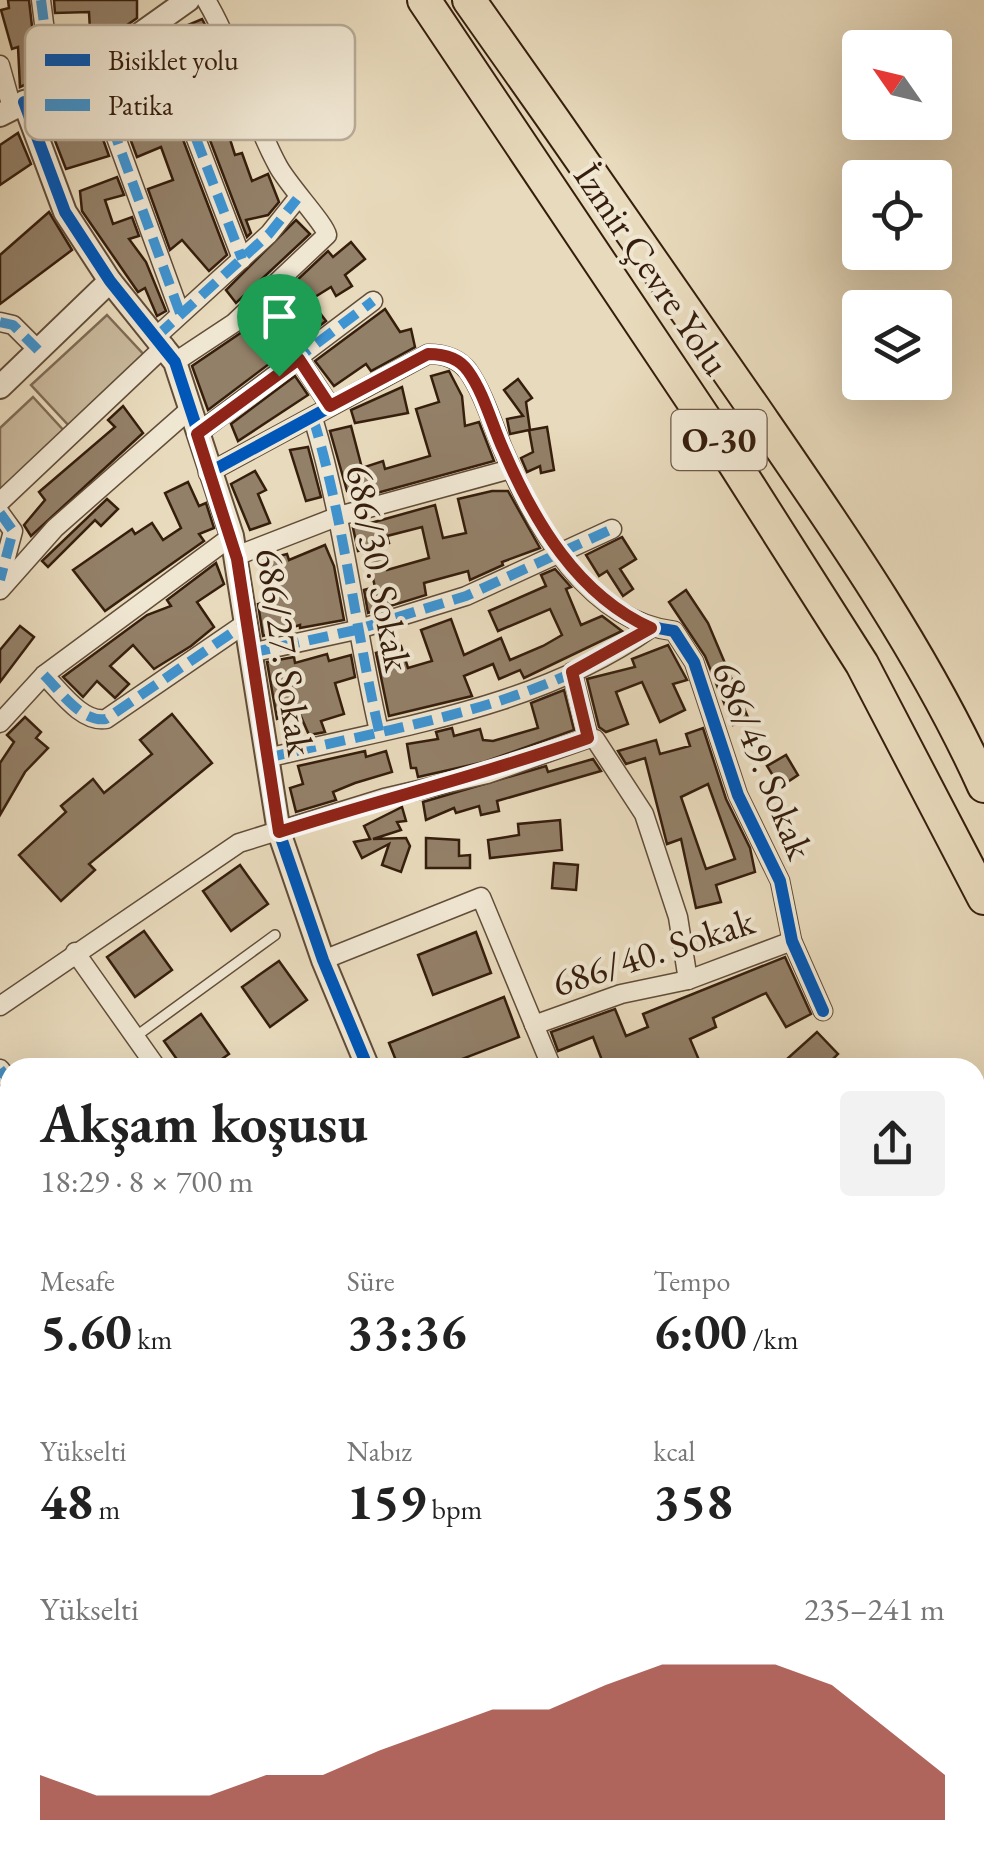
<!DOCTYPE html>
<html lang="tr">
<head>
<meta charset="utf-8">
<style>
	body { margin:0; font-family:"EB Garamond",serif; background:#f2f2f2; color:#222; height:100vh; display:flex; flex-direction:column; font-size:38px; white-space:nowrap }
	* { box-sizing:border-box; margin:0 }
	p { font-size:32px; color:#767676 }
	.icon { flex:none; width:55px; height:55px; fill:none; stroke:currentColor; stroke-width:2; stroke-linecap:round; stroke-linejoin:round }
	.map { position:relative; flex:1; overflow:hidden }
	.drawer { position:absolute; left:0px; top:1058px; width:985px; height:812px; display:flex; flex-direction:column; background:#fff; border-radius:30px 30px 0 0; box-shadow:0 10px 40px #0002 }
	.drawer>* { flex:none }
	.needle { width:65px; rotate:304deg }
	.tools { position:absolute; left:842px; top:30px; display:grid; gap:20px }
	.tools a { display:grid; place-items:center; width:110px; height:110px; border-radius:10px; background:#fff; box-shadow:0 10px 40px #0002; font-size:50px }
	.pin { position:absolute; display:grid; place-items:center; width:85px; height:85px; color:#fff; margin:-102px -42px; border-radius:50% 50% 50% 0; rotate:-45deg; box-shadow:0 0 10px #0007 }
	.pin .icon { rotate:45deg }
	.round { display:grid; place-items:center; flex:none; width:105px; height:105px; border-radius:10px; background:#f2f2f2 }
	.overview { display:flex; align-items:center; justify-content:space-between; height:170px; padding:0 40px }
	h1 { font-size:55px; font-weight:700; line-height:75px }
	.stats { display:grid; grid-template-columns:repeat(3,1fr); gap:15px; height:170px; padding:10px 40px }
	.stats div { display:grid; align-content:center }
	.stats b { font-size:50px; font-weight:700 }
	.stats small { font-size:28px; font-weight:400 }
	.stats p { font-size:28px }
	.chart { height:280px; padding:20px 40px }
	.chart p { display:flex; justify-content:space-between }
	.chart svg { width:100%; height:180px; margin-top:10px; fill:#8f2418; opacity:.7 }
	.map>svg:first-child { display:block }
	.pitch { fill:#caba9e; stroke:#806c56; stroke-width:2.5 }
	.building { fill:#938068; stroke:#361e0d; stroke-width:2.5; fill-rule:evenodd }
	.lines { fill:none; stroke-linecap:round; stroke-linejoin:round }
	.service-casing { stroke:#624d39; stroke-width:12 }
	.minor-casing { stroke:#624d39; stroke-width:21 }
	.tertiary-casing { stroke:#624d39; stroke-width:26 }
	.motorway-casing { stroke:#361e0d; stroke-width:36 }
	.service { stroke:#f0e7d3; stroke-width:9 }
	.minor { stroke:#f0e7d3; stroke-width:18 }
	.tertiary { stroke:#f0e7d3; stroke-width:22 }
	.motorway { stroke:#e8dabc; stroke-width:32 }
	.quiet { stroke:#3e94d2; stroke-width:10; stroke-dasharray:20 10; stroke-linecap:butt }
	.cycleway-casing { stroke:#f0e7d3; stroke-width:19 }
	.cycleway { stroke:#0057b8; stroke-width:12 }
	.route-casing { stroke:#fff; stroke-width:20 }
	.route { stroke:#8f2418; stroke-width:12 }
	.labels { text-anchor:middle; stroke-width:8; stroke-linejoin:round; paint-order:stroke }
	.shield { fill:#f0e7d3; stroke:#6e5a48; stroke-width:2.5 }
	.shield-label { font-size:35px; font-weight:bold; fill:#361e0d }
	.street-label { font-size:38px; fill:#361e0d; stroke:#f0e7d3 }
	.key { fill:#f0e7d3; stroke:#b8ab98; stroke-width:2.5 }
	.key-label { font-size:28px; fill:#361e0d }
</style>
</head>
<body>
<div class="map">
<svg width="984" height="1869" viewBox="0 0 984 1869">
	<rect width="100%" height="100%" fill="#e8dabc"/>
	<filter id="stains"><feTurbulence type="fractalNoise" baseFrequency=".002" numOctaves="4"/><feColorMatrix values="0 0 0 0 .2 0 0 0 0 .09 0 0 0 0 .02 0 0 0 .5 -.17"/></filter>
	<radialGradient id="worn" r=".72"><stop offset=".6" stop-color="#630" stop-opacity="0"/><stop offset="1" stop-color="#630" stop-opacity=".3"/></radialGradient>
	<g class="pitch">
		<path d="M107,315L147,358L71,428L31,385Z"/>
		<path d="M33,397L66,433L0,493V428Z"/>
	</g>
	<g class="building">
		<path d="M8,0H29L38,79L20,87L18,47L12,49L1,10L9,8Z"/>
		<path d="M54,0H137V18L120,30H107L108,39L91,49L89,12L55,13Z"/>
		<path d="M202,19L210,34L197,40L213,88L218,86L224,95L230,114L234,131L228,133L235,155L242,153L252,181L268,174L279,202L268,215L246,220L251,233L247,237L169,33Z"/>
		<path d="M150,53L227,255L209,271L182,240L170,250L148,189L173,180L161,147L137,157L116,101L134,94L124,70L141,63L139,57Z"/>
		<path d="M85,89L109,156L66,169L43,110Z"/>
		<path d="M18,133L31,164L0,185V145Z"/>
		<path d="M117,177L124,195L105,200L113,224L132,217L139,236L129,239L146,262L166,311L157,316L145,288L138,292L82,211L80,191Z"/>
		<path d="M49,212L72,250L0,304V255Z"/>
		<path d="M296,220L310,234L236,303L226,290Z"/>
		<path d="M351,242L365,259L345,275L352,286L336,296L331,287L310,300L326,321L208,410L192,366L242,332L328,251L333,257Z"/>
		<path d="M385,309L400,332L411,329L415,347L371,371L366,364L334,386L315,361Z"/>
		<path d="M449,371L462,396L465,426L479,422L494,461L366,496L363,486L347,491L330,431L351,426L362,468L383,461L385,469L430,456L416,409L439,402L431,376Z"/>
		<path d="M295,376L308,395L238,441L231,424Z"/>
		<path d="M518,379L532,398L526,402L530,430L547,427L554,470L541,473L540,466L527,472L521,458L533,452L529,430L510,434L507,419L523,416L504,390Z"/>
		<path d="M402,387L408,413L355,423L351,410Z"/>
		<path d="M123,406L143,433L31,536L24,525L45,500L39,492L115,427L108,420Z"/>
		<path d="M308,447L321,497L306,501L290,450Z"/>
		<path d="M255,471L266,490L258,494L270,523L250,530L231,484Z"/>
		<path d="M188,482L199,506L206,503L214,528L199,534L204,541L105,611L73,570L132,529L135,534L152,523L163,540L181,528L165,493Z"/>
		<path d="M492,491H508L540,548L502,562L503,565L470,580L468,571L424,583L426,595L368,613L364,590L375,587L366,549L358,551L353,528L435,505L443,538L466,533L458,499ZM422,527L429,558L387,570L381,545L389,543L387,536Z"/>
		<path d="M107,499L118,509L101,526L95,520L48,567L42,561Z"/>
		<path d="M622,537L636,559L620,569L633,589L623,596L607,571L599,576L586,555Z"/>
		<path d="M325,545L334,566L344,620L300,628V625L263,636L258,604L274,599L264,560L287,554L289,560Z"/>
		<path d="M216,563L224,584L197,602L214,627L191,646L154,669L133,645L110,666L129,684L115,698L97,681L83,697L63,677L147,615L171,606L167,600Z"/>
		<path d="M555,569L571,587L566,589L581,625L602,616L622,631L524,678L520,670L499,679L493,664L464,676L472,696L389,716L376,653L401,646L408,668L432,661L421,630L451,619L464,655L501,638L510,660L543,646L562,635L550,609L498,631L489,611L546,586L541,575Z"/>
		<path d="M686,590L708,623L749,720L733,725L705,656L669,602Z"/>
		<path d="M20,626L34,637L0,682V650Z"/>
		<path d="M668,645L687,680L673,684L685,710L660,722L642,682L616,692L628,724L606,732L599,727L587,679L635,667L632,659Z"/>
		<path d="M327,654L329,661L351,655L355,677L335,683L344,714L321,721L325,732L309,735L299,712L277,719L267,662L294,657L295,663Z"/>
		<path d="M564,690L574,730L484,762L418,777L416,768H411L407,744L438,739L436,732L452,728L454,736L480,729L483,740L493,741L538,728L531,703Z"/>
		<path d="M172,714L212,763L89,864L95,870L61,901L19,855L66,812L61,806L93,779L104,793L152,754L140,740Z"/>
		<path d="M25,717L41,732L36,738L48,748L25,772L0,815V763L14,742L7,735Z"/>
		<path d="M703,728L726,799L750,848L755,872L716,885L721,902L696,908L681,839L667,844L645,758L626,764L618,751L656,740L660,754L690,746L686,734ZM708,784L735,859L706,869L681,797Z"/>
		<path d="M365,751L366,757L386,751L392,772L355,783L333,792L336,800L296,812L290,788L303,784L298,766Z"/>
		<path d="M786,755L798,775L780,787L767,766Z"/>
		<path d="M593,759L601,771L497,801L499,811L481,815L479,806L456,813L454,808L426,820L423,802L546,766L548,772Z"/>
		<path d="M402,807L406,821L397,822L401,830L373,839L406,838L410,846L401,872L382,865L389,844L362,858L354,842L370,839L364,826Z"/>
		<path d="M560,820L562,850L490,858L488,840L519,835L518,824Z"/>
		<path d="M426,838L459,840V856L470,855V868H426Z"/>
		<path d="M554,863L578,865L576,890L552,888Z"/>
		<path d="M240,865L268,904L231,931L203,891Z"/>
		<path d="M144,931L172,970L135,997L107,957Z"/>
		<path d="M476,932L491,973L433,995L418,955Z"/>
		<path d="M785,957L811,1014L786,1027L766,993L713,1018L716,1027L690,1039L699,1060L681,1068H605L593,1037L558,1051L551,1032L615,1009L626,1036L648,1027L643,1014Z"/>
		<path d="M279,961L307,1000L270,1027L242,987Z"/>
		<path d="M504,997L519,1037L439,1068H399L389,1043Z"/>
		<path d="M201,1014L229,1054L209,1068H183L164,1041Z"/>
		<path d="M817,1032L838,1054L824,1068H777Z"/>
	</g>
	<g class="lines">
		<g class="service-casing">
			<path id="service" d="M135,1037L275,935"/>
		</g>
		<g class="minor-casing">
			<g id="minor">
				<path d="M41,0L52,86"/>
				<path d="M153,26L242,259"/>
				<path d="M0,65L12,108"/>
				<path d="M91,69L180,313"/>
				<path d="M0,322L13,325L38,350"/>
				<path d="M157,336L269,234L297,199"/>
				<path d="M299,359L330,406"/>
				<path d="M175,362L234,323L327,235C325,224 288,185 278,166C249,113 237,52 206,0"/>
				<path d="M313,418C344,520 355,627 379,731"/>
				<path d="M197,434L373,301"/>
				<path d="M208,473L428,354C444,354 458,358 468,371C485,395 494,430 506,456C536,528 589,621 674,631L694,662L738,795L780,881L792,941L823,1011"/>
				<path d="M0,502L165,346"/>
				<path d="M0,513L13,531L0,580"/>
				<path d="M236,556L339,516L511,469"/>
				<path d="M0,590L55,528L189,410"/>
				<path d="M250,653L356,630L466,596L612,529"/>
				<path d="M572,672L589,738"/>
				<path d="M44,675C60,691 82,723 106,719L246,623"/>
				<path d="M0,723L44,675L232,536"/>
				<path d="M267,758C398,726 538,708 651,628"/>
				<path d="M75,952L157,1068"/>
				<path d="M323,960L481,897L552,1068"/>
				<path d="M0,1006L239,843L384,798L487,774L589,738L595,739L644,814L678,917L688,980"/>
				<path d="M534,1025L621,994L688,980L792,941"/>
				<path d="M0,1069L10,1082"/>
				<path d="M0,1285L10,1300"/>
				<path d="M0,1403L10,1395"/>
				<path d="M0,1685L10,1686"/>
				<path d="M208,1869L209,1860"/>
			</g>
		</g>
		<g class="tertiary-casing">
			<g id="tertiary">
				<path d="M24,102L65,212L110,281L175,362L232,536L279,832L323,960L368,1068"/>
				<path d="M0,115L91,69L188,0"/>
				<path d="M0,387L110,281"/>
				<path d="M0,1341L10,1334"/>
				<path d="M0,1361L10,1354"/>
				<path d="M376,1869L377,1860"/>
				<path d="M394,1869L396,1860"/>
			</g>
		</g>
		<g class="motorway-casing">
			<g id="motorway">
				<path d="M424,0L729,455L862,664L984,898"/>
				<path d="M469,0C564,134 658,269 751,404C835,526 923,651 984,786"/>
			</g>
		</g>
		<use href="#service" class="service"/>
		<use href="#minor" class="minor"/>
		<use href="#tertiary" class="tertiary"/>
		<use href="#motorway" class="motorway"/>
		<g class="quiet">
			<path d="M41,0L52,86"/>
			<path d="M153,26L242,259"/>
			<path d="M91,69L180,313"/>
			<path d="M0,322L13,325L38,350"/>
			<path d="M157,336L269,234L297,199"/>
			<path d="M299,359L330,406"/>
			<path d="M313,418C344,520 355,627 379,731"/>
			<path d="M197,434L373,301"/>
			<path d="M0,513L13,531L0,580"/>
			<path d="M250,653L356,630L466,596L612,529"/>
			<path d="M572,672L589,738"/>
			<path d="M44,675C60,691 82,723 106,719L246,623"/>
			<path d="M267,758C398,726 538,708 651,628"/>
			<path d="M0,1069L10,1082"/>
		</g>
		<g class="cycleway-casing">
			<g id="cycleway">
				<path d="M24,102L65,212L110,281L175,362L232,536L279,832L323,960L368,1068"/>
				<path d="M208,473L428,354C444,354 458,358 468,371C485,395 494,430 506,456C536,528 589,621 674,631L694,662L738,795L780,881L792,941L823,1011"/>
			</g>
		</g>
		<use href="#cycleway" class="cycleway"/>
	</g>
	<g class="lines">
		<g class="route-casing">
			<path id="route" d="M428,354C444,354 459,358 468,371C484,393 492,425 503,449C534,521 577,595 651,628L572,672L588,738C486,774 382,799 279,832L237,559L197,434L299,359L330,406Z"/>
		</g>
		<use href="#route" class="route"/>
	</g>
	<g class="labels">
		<rect class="shield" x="671.5" y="410" width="95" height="60" rx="8"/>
		<g class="shield-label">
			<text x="719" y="452">O-30</text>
		</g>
		<g class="street-label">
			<text transform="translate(652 269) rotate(56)" y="13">İzmir Çevre Yolu</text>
			<text transform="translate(379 568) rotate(79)" y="13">686/30. Sokak</text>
			<text transform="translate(285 652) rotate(81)" y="13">686/27. Sokak</text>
			<text transform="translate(763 760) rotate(68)" y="13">686/49. Sokak</text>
			<text transform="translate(653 952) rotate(-18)" y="13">686/40. Sokak</text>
		</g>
	</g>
	<rect x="25" y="25" width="330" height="115" rx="15" class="key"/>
	<rect x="45" y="54" width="45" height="12" fill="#0057b8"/>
	<rect x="45" y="99" width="45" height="12" fill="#3e94d2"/>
	<g class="key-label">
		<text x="108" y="70">Bisiklet yolu</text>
		<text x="108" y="115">Patika</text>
	</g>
	<rect width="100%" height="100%" filter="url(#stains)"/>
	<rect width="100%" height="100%" fill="url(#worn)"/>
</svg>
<div class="tools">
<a><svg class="needle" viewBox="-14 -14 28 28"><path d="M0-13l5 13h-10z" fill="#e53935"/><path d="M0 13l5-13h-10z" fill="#767676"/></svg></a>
<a><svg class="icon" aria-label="locate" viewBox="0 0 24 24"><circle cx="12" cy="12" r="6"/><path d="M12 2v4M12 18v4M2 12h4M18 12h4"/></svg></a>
<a><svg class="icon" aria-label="layers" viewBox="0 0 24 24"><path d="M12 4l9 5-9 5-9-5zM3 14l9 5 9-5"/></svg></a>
</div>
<div class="pin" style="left:279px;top:376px;background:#1e9e55"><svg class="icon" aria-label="arrive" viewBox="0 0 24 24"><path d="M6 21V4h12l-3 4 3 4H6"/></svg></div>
<section class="drawer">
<div class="overview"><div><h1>Akşam koşusu</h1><p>18:29 · 8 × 700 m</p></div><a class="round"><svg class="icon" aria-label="share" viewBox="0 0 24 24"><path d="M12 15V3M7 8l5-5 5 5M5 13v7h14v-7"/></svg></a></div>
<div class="stats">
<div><p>Mesafe</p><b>5.60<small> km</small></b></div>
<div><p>Süre</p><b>33:36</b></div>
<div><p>Tempo</p><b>6:00<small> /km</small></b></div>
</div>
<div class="stats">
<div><p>Yükselti</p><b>48<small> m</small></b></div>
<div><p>Nabız</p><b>159<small> bpm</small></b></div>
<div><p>kcal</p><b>358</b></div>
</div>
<div class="chart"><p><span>Yükselti</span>235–241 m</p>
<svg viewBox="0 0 160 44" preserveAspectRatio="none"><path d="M0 44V33L10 38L20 38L30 38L40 33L50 33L60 27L70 22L80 17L90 17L100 11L110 6L120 6L130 6L140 11L150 22L160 33V44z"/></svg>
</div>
</section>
</div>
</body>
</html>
